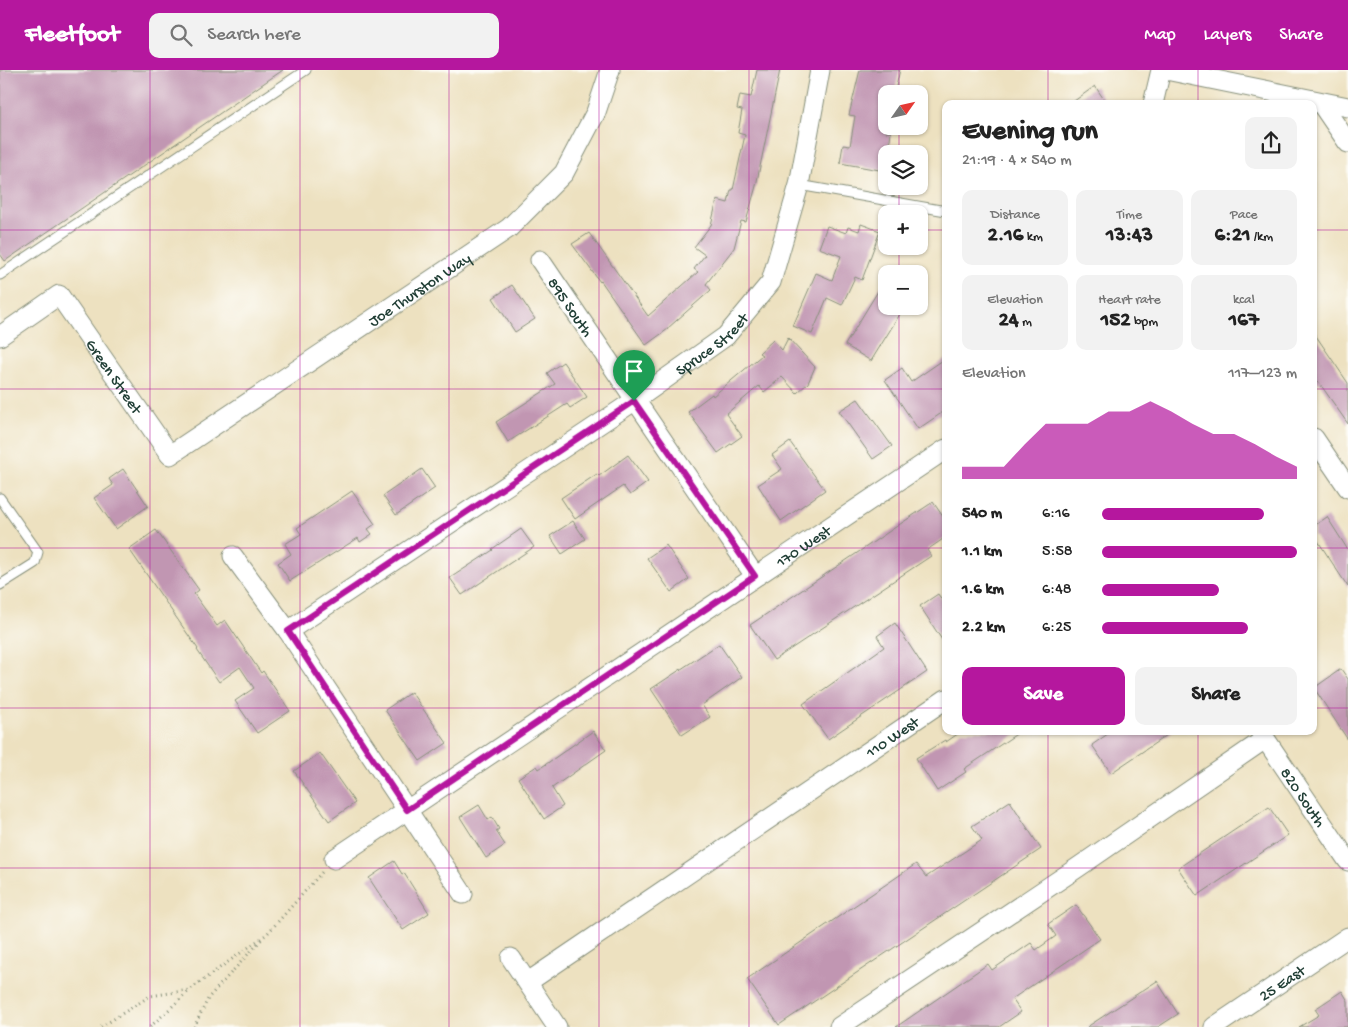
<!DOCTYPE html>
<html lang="en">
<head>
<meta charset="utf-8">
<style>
	body { margin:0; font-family:"Gochi Hand",sans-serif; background:#f2f2f2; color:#222; height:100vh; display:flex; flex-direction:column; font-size:19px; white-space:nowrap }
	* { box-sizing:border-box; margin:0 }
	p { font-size:16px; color:#767676 }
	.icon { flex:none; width:28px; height:28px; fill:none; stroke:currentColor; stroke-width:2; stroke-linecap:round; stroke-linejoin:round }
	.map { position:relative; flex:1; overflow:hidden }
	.panel { position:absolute; left:942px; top:30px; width:375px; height:635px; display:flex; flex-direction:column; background:#fff; border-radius:10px; box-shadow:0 1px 4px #0004 }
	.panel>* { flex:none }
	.needle { width:32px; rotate:56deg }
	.controls { position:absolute; left:878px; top:15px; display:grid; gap:10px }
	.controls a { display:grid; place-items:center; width:50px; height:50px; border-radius:10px; background:#fff; box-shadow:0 1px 4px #0004; font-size:25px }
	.pin { position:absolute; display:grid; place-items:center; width:42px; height:42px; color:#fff; margin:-51px -21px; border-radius:50% 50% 50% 0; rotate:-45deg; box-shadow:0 0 5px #0007 }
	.pin .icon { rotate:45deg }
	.round { display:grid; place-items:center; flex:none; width:52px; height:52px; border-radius:10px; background:#f2f2f2 }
	.overview { display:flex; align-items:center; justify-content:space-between; height:85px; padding:0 20px }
	h1 { font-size:28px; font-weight:800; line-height:38px }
	.metrics { display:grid; grid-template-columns:repeat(3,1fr); gap:8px; height:85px; padding:5px 20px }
	.metrics div { display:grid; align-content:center; border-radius:10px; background:#f2f2f2; text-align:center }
	.metrics b { font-size:21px; font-weight:800 }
	.metrics small { font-size:14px; font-weight:400 }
	.metrics p { font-size:14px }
	.chart { height:140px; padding:10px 20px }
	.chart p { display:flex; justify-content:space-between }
	.chart svg { width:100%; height:90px; margin-top:5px; fill:#b5179e; opacity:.7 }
	.primary-button { display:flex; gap:10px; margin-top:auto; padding:10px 20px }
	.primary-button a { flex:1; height:58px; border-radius:10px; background:#b5179e; color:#fff; font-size:20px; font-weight:800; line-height:58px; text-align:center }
	.primary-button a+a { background:#f2f2f2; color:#222 }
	ul { padding:0 20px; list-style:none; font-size:16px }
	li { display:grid; grid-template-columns:80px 60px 1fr; align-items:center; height:38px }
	li i { height:12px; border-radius:6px; background:#b5179e }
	header { display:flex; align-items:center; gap:30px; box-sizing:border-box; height:70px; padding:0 25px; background:#b5179e; color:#fff }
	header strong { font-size:24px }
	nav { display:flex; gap:28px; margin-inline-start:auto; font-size:18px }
	.search { width:350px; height:45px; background:#f2f2f2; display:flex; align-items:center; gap:12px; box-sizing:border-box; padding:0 18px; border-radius:10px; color:#767676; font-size:19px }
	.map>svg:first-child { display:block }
	.building { fill:#c196b2 }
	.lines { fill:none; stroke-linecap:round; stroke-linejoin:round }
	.service-casing { stroke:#868f7a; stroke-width:11 }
	.minor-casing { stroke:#868f7a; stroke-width:21 }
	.path { stroke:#868f7a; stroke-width:3; stroke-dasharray:1 4; stroke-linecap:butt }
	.service { stroke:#fff; stroke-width:9 }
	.minor { stroke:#fff; stroke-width:19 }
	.route-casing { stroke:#fff; stroke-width:10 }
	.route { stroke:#b5179e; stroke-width:6 }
	.grid { fill:none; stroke:#b5179e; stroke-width:1; stroke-opacity:0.55 }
	.labels { text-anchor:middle; stroke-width:4; stroke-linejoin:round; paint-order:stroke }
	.street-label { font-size:16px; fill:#1f3d34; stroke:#fdfcf7 }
</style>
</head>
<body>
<header>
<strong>Fleetfoot</strong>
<div class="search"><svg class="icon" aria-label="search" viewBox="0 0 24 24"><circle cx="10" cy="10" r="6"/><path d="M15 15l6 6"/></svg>Search here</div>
<nav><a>Map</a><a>Layers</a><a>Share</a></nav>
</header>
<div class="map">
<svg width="1348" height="957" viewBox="0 0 1348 957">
	<rect width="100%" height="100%" fill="#fdfcf7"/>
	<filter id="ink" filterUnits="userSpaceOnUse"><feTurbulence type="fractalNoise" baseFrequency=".02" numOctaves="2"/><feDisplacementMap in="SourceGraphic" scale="10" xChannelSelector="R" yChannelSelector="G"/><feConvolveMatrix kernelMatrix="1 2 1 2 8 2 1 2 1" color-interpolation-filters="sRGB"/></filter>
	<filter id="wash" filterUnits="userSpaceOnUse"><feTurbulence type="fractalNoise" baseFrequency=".0096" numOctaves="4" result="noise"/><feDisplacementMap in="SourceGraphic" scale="20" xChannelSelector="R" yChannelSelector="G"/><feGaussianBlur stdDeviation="1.12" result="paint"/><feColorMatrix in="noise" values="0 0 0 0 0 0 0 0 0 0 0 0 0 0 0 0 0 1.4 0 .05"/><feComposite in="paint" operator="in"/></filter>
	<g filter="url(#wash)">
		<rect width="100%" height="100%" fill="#ede1c0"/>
		<g id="blocks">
			<g class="building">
				<path d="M0,0H283L5,191L0,184Z"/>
				<path d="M757,0H780L756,116L746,152L741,151L734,178L706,214L711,220L668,258V259L646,275L601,211L600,212L572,174L589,163L648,246L698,202L694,199L705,185L694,177L711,155L717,130L728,133L731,120H733L745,65L738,63L742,40L737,39L740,25L751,27Z"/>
				<path d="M860,0H900L894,24H886V62H891L888,84H886L885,101L840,93L843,75L850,76L855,46L849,45Z"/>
				<path d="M1095,16L1107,34H1070Z"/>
				<path d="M861,154L880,161L862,210L855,207L842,235L827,228L812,264L793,256L816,203L832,210L841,186L819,178L827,156L846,163L848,157L859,161Z"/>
				<path d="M886,208V236H905L871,291L845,275Z"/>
				<path d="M512,215L535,249L515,262L493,228Z"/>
				<path d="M1314,263L1348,313V354L1318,311L1314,314Z"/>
				<path d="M788,268L815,297L808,313L797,323L782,307L764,322L759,316L726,344L742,366L718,383L688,342L712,324L713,326L762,285L759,283L773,270L782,280Z"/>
				<path d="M946,288V340L918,359L885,310L902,298L911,312Z"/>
				<path d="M563,292L587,327L570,338L567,334L508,372L496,352L555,314L547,303Z"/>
				<path d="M858,329L892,376L873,389L839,341Z"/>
				<path d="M790,372L825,420L781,451L758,415L782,399L772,385Z"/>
				<path d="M628,385L648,412L630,425L623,416L575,449L561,428L597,404L599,406Z"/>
				<path d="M123,399L148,436L116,459L94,428L113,415L109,409Z"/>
				<path d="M422,399L435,418L396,445L383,426Z"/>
				<path d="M352,421L375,454L368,459L372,464L360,472L358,468L290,511L278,493L291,484L285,474L301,464L297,458Z"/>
				<path d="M933,432L946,451V467L927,480L931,486L774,590L750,555Z"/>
				<path d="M1327,447L1348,480V517L1314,465V456Z"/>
				<path d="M573,451L585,469L562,484L550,466Z"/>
				<path d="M521,459L534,477L462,525L450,508L493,480L492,479Z"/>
				<path d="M156,460L199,520L194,524L217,556L225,550L261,603L263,601L290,641L257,663L235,631L254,618L240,597L219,612L197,580L198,579L129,479Z"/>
				<path d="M666,475L689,509L671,522L647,488Z"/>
				<path d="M938,524L946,536V576L920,536Z"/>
				<path d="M895,553L927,602L828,669L803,634L884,577L877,566Z"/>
				<path d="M719,574L742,607L702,635L710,647L682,665L651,619Z"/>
				<path d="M1341,599L1348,609V670L1314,618Z"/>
				<path d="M411,622L447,673L420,691L385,640Z"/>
				<path d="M593,661L606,680L552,718L563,736L544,749L518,708L537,696L539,699Z"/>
				<path d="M962,661H1021L964,699L966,702L937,721L916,688L945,670L946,672Z"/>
				<path d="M1112,661H1173L1111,703L1092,675Z"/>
				<path d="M320,683L355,733L329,751L294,701Z"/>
				<path d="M1010,731L1041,779L779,955L747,909L916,794L926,807L982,770L972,756Z"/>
				<path d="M479,735L488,750L492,747L499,759L496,761L505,775L486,788L460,747Z"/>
				<path d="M1269,737L1288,765L1197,826L1178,798Z"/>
				<path d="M394,791L402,804L404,803L429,843L403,860L369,808Z"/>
				<path d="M1076,835L1100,869L1012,929L1021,942L999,957H896L988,894L992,900L1031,873L1036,880L1056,866L1048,854Z"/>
				<path d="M1157,911L1178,944L1158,957H1087Z"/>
				<path d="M1342,921L1348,931V957H1299L1319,945L1315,939Z"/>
			</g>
		</g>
	</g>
	<g filter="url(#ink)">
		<use href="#blocks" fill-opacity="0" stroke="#868f7a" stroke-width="1"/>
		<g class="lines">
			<g class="service-casing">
				<g id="service">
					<path d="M799,115L946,141"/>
					<path d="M0,205L306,0"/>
					<path d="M0,428L38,482L35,493L0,515"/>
				</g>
			</g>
			<g class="minor-casing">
				<g id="minor">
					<path d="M1166,0L1348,37"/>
					<path d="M1320,32L1348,73"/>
					<path d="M1153,34L1161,0"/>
					<path id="s1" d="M540,190L755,506"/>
					<path id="s2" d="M0,266L59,225L170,385L509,158L564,103L596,42L610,0"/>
					<path d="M1314,368L1348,418"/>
					<path d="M233,486L288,561L463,824"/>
					<path id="s3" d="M288,561L634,331L726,266L771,212L799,115L820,0"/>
					<path id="s4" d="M1260,661L1348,791"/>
					<path id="s5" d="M334,789L946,379"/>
					<path d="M511,888L557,957"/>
					<path id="s6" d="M528,912L946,629"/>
					<path d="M839,957L1077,798L1265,669"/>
					<path id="s7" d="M1214,957L1348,867"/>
				</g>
			</g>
			<g class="path">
				<path d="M101,957L150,926L189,920L267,864L324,800"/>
				<path d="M150,957L189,921"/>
				<path d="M194,957L209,927L262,869"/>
			</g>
			<use href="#service" class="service"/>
			<use href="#minor" class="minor"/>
		</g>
	</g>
	<g class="lines" filter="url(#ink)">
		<g class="route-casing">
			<path id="route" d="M634,331L755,506L407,740L288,561Z"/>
		</g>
		<use href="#route" class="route"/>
	</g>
	<path class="grid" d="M150,0V957M300,0V957M449,0V957M599,0V957M749,0V957M899,0V24M1048,0V34M1198,0V34M899,56V84M899,116V144M0,160H886M919,160H946M1314,160H1348M899,176V204M899,236V957M0,319H946M1314,319H1348M0,478H946M1314,478H1348M0,638H946M1314,638H1348M1048,661V957M1198,661V957M0,798H1348"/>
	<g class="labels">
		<g class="street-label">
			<text dy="6" stroke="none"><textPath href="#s2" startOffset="566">Joe Thurston Way</textPath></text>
			<text dy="6" stroke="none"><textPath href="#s1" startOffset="56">895 South</textPath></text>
			<text dy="6" stroke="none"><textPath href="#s3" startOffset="512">Spruce Street</textPath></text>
			<text dy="6" stroke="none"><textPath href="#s2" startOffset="170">Green Street</textPath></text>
			<text dy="6" stroke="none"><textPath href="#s5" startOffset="564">170 West</textPath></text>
			<text dy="6" stroke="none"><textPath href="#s6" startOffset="439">110 West</textPath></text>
			<text dy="6" stroke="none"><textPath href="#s4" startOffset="79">820 South</textPath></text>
			<text dy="6" stroke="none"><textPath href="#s7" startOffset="81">25 East</textPath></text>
		</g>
	</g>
</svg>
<div class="controls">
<a><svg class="needle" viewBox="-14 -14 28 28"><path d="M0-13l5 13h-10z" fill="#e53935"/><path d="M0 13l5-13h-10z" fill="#767676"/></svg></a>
<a><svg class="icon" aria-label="layers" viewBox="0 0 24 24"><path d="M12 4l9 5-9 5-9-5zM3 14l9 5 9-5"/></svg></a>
<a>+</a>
<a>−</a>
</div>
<div class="pin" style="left:634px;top:331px;background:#1e9e55"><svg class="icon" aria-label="arrive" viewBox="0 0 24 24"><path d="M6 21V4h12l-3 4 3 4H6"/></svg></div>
<section class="panel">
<div class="overview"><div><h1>Evening run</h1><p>21:19 · 4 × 540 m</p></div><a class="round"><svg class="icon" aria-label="share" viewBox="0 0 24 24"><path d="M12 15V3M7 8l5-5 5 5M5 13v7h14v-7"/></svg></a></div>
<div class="metrics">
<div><p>Distance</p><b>2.16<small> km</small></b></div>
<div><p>Time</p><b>13:43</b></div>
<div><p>Pace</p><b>6:21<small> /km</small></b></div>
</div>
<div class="metrics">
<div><p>Elevation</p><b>24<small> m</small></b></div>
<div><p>Heart rate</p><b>152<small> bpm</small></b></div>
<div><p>kcal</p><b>167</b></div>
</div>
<div class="chart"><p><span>Elevation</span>117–123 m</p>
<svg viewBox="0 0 160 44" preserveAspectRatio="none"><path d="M0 44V38L10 38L20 38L30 27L40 17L50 17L60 17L70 11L80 11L90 6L100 11L110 17L120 22L130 22L140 27L150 33L160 38V44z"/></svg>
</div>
<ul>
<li><b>540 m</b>6:16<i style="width:83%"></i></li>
<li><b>1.1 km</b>5:58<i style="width:100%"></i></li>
<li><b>1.6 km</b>6:48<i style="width:60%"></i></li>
<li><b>2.2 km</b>6:25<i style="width:75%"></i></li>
</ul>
<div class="primary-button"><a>Save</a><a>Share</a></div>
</section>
</div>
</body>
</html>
